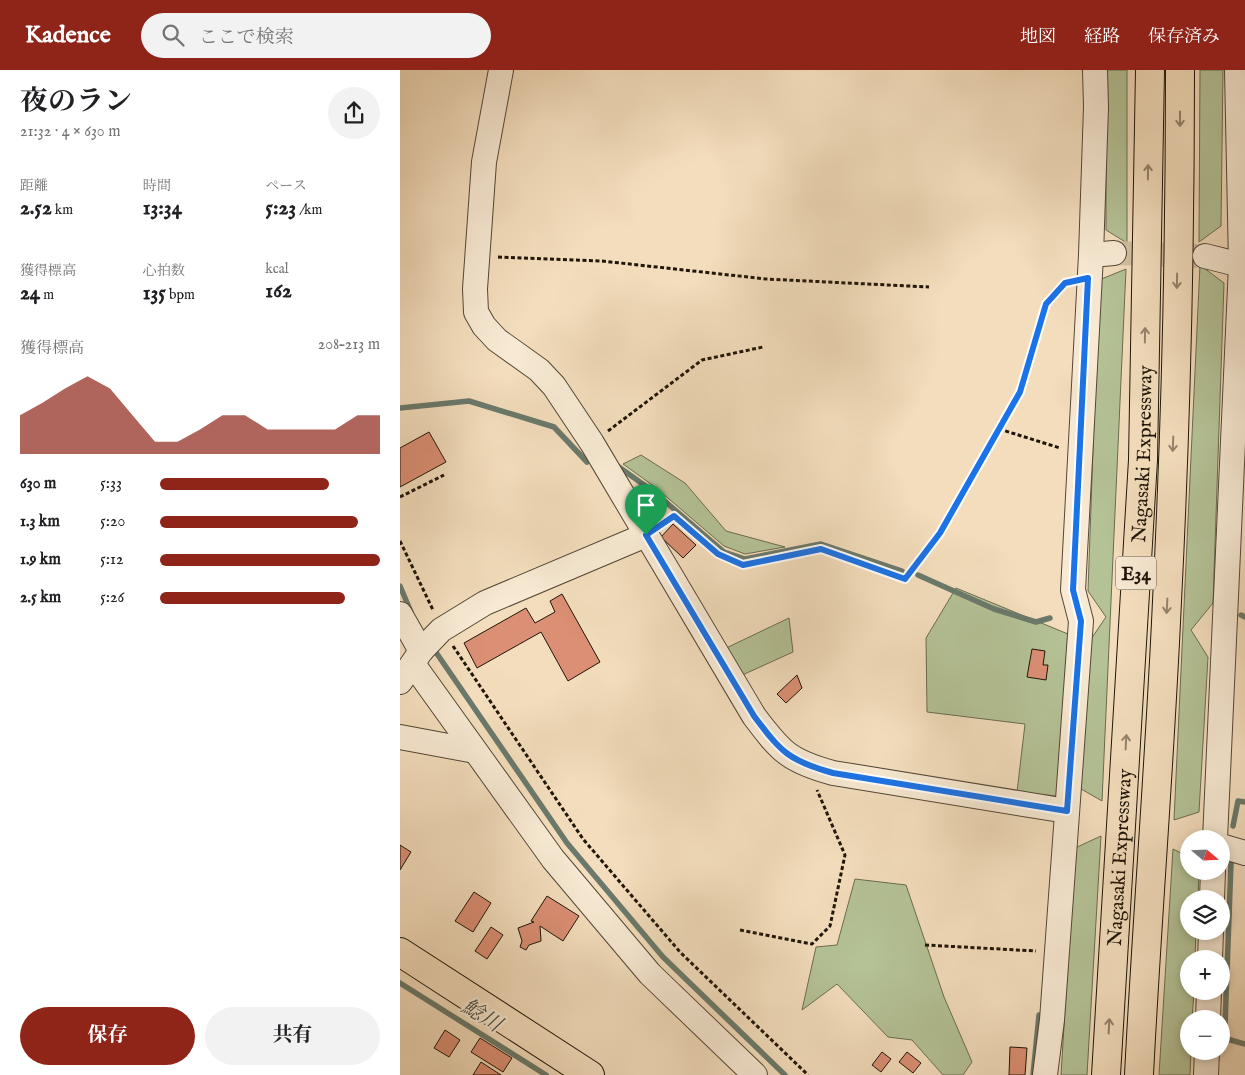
<!DOCTYPE html>
<html lang="ja">
<head>
<meta charset="utf-8">
<style>
	body { margin:0; font-family:"IM FELL English","Noto Serif JP",serif; background:#f2f2f2; color:#202124; height:100vh; display:flex; flex-direction:column; font-size:19px; white-space:nowrap }
	* { box-sizing:border-box; margin:0 }
	p { font-size:16px; color:#757577 }
	.icon { flex:none; width:28px; height:28px; fill:none; stroke:currentColor; stroke-width:2; stroke-linecap:round; stroke-linejoin:round }
	.map { position:relative; flex:1; overflow:hidden }
	.side { display:flex; flex-direction:column; background:#fff; width:400px }
	.side>* { flex:none }
	.needle { width:32px; rotate:109deg }
	.tools { position:absolute; left:780px; top:760px; display:grid; gap:10px }
	.tools a { display:grid; place-items:center; width:50px; height:50px; border-radius:50%; background:#fff; box-shadow:0 2px 8px #0003; font-size:25px }
	.pin { position:absolute; display:grid; place-items:center; width:42px; height:42px; color:#fff; margin:-51px -21px; border-radius:50% 50% 50% 0; rotate:-45deg; box-shadow:0 0 5px #0007 }
	.pin .icon { rotate:45deg }
	.round { display:grid; place-items:center; flex:none; width:52px; height:52px; border-radius:26px; background:#f2f2f2 }
	.head { display:flex; align-items:center; justify-content:space-between; height:85px; padding:0 20px }
	h1 { font-size:28px; font-weight:700; line-height:38px }
	.stats { display:grid; grid-template-columns:repeat(3,1fr); gap:8px; height:85px; padding:5px 20px }
	.stats div { display:grid; align-content:center }
	.stats b { font-size:21px; font-weight:700 }
	.stats small { font-size:14px; font-weight:400 }
	.stats p { font-size:14px }
	.chart { height:140px; padding:10px 20px }
	.chart p { display:flex; justify-content:space-between }
	.chart svg { width:100%; height:90px; margin-top:5px; fill:#8f2418; opacity:.7 }
	.action { display:flex; gap:10px; margin-top:auto; padding:10px 20px }
	.action a { flex:1; height:58px; border-radius:30px; background:#8f2418; color:#fff; font-size:20px; font-weight:700; line-height:58px; text-align:center }
	.action a+a { background:#f2f2f2; color:#202124 }
	ul { padding:0 20px; list-style:none; font-size:16px }
	li { display:grid; grid-template-columns:80px 60px 1fr; align-items:center; height:38px }
	li i { height:12px; border-radius:6px; background:#8f2418 }
	header { display:flex; align-items:center; gap:30px; box-sizing:border-box; height:70px; padding:0 25px; background:#8f2418; color:#fff }
	header strong { font-size:24px }
	nav { display:flex; gap:28px; margin-inline-start:auto; font-size:18px }
	.search { width:350px; height:45px; background:#f2f2f2; display:flex; align-items:center; gap:12px; box-sizing:border-box; padding:0 18px; border-radius:28px; color:#757577; font-size:19px }
	main { display:flex; flex:1; min-height:0 }
	.map>svg:first-child { display:block }
	.green { fill:#b4c296; stroke:#6a6c50 }
	.lines { fill:none; stroke-linecap:round; stroke-linejoin:round }
	.stream { stroke:#6a796b; stroke-width:5.5 }
	.building { fill:#db8f74; stroke:#1f1509 }
	.minor-tunnel { stroke:#d3bfa1; stroke-width:24; stroke-dasharray:24 12; stroke-linecap:butt }
	.minor-casing { stroke:#544736; stroke-width:26 }
	.major-casing { stroke:#1f1509; stroke-width:30 }
	.highway-casing { stroke:#1f1509; stroke-width:30 }
	.path { stroke:#1f1509; stroke-width:3; stroke-dasharray:4 2.5; stroke-linecap:butt }
	.minor { stroke:#f7e9d3; stroke-width:24 }
	.major { stroke:#f3ddbc; stroke-width:28 }
	.highway { stroke:#f3ddbc; stroke-width:28 }
	.oneway { stroke:#94836b }
	.route-casing { stroke:#fff; stroke-width:10 }
	.route { stroke:#1a73e8; stroke-width:6 }
	.labels { text-anchor:middle; stroke-width:4.5; stroke-linejoin:round; paint-order:stroke }
	.shield { fill:#f7e9d3; stroke:#605546; stroke-width:1 }
	.shield-label { font-size:19px; font-weight:bold; fill:#1f1509 }
	.street-label { font-size:20px; fill:#1f1509; stroke:#f7e9d3 }
	.water-label { font-size:21px; font-style:italic; fill:#4b4f42; stroke:#f7e9d3 }
</style>
</head>
<body>
<header>
<strong>Kadence</strong>
<div class="search"><svg class="icon" aria-label="search" viewBox="0 0 24 24"><circle cx="10" cy="10" r="6"/><path d="M15 15l6 6"/></svg>ここで検索</div>
<nav><a>地図</a><a>経路</a><a>保存済み</a></nav>
</header>
<main>
<section class="side">
<div class="head"><div><h1>夜のラン</h1><p>21:32 · 4 × 630 m</p></div><a class="round"><svg class="icon" aria-label="share" viewBox="0 0 24 24"><path d="M12 15V3M7 8l5-5 5 5M5 13v7h14v-7"/></svg></a></div>
<div class="stats">
<div><p>距離</p><b>2.52<small> km</small></b></div>
<div><p>時間</p><b>13:34</b></div>
<div><p>ペース</p><b>5:23<small> /km</small></b></div>
</div>
<div class="stats">
<div><p>獲得標高</p><b>24<small> m</small></b></div>
<div><p>心拍数</p><b>135<small> bpm</small></b></div>
<div><p>kcal</p><b>162</b></div>
</div>
<div class="chart"><p><span>獲得標高</span>208–213 m</p>
<svg viewBox="0 0 160 44" preserveAspectRatio="none"><path d="M0 44V25L10 19L20 12L30 6L40 12L50 25L60 38L70 38L80 32L90 25L100 25L110 32L120 32L130 32L140 32L150 25L160 25V44z"/></svg>
</div>
<ul>
<li><b>630 m</b>5:33<i style="width:77%"></i></li>
<li><b>1.3 km</b>5:20<i style="width:90%"></i></li>
<li><b>1.9 km</b>5:12<i style="width:100%"></i></li>
<li><b>2.5 km</b>5:26<i style="width:84%"></i></li>
</ul>
<div class="action"><a>保存</a><a>共有</a></div>
</section>
<div class="map">
<svg width="845" height="1005" viewBox="0 0 845 1005">
	<rect width="100%" height="100%" fill="#f3ddbc"/>
	<filter id="stains"><feTurbulence type="fractalNoise" baseFrequency=".004" numOctaves="4"/><feColorMatrix values="0 0 0 0 .2 0 0 0 0 .09 0 0 0 0 .02 0 0 0 .5 -.17"/></filter>
	<radialGradient id="worn" r=".72"><stop offset=".6" stop-color="#630" stop-opacity="0"/><stop offset="1" stop-color="#630" stop-opacity=".3"/></radialGradient>
	<g class="green">
		<path d="M706,0H727V173L706,160Z"/>
		<path d="M800,0H823L821,156L799,172Z"/>
		<path d="M800,195L824,213L813,533L791,560L808,587L799,742L774,750Z"/>
		<path d="M726,199L702,731L676,716L687,575L706,547L688,521L699,210Z"/>
		<path d="M241,385L285,413L326,461L385,477L345,484L324,476L255,417L223,394Z"/>
		<path d="M556,518L668,564L657,726L617,722L625,654L527,642L526,568Z"/>
		<path d="M389,548L393,582L338,607L322,580Z"/>
		<path d="M701,766L687,1005H661L675,778Z"/>
		<path d="M773,779L789,787V801H799L798,829H789V861H796L795,889H789V921H794L792,949H789V981H791L790,1005H759Z"/>
		<path d="M455,809L506,815L544,927L572,992L563,1005H543L512,970L488,967L437,914L402,940L416,877L437,875Z"/>
	</g>
	<g class="lines">
		<g class="stream">
			<path d="M0,338L69,331L154,357L187,392"/>
			<path d="M216,395L254,422L324,482L345,489L421,474L502,501"/>
			<path d="M518,505L594,539L636,552L650,548"/>
			<path d="M0,516L11,542"/>
			<path d="M841,545L845,547"/>
			<path d="M33,578L167,773L263,887L385,1005"/>
			<path d="M833,756L838,731L845,732"/>
			<path d="M831,793L825,956L827,969L845,974"/>
			<path d="M0,913L146,1005"/>
			<path d="M633,1005L639,945"/>
		</g>
	</g>
	<g class="building">
		<path d="M29,362L46,392L0,417V378Z"/>
		<path d="M273,454L296,475L283,488L261,467Z"/>
		<path d="M162,524L200,592L168,611L141,562L77,598L64,573L126,538L135,553L155,542L150,531Z"/>
		<path d="M632,579L645,581L643,595H648L646,610L627,607Z"/>
		<path d="M397,605L402,618L386,633L377,624Z"/>
		<path d="M0,775L11,782L0,800Z"/>
		<path d="M74,822L91,833L73,862L55,851Z"/>
		<path d="M147,826L179,846L163,871L140,856L141,871L129,875L126,880L120,877L122,871L118,858L134,852L131,851Z"/>
		<path d="M91,857L103,865L87,889L75,881Z"/>
		<path d="M45,960L60,970L49,987L34,978Z"/>
		<path d="M80,968L112,988L103,1002L71,982Z"/>
		<path d="M610,977L627,978L625,1005H609Z"/>
		<path d="M482,982L491,989L481,1002L472,995Z"/>
		<path d="M507,982L521,993L513,1003L499,992Z"/>
		<path d="M81,992L101,1005H73Z"/>
	</g>
	<g class="lines">
		<path class="minor-tunnel" d="M714,183L797,186"/>
		<g class="minor-casing">
			<g id="minor">
				<path d="M101,0L84,92L75,219L76,242L84,256L97,270L139,300L154,316L192,373L354,646C381,682 389,691 433,703L667,741"/>
				<path d="M691,185L714,183"/>
				<path d="M805,186L845,196"/>
				<path d="M0,544L21,581"/>
				<path d="M13,594L153,789L250,904L355,1005"/>
				<path d="M0,612L21,581L41,560L85,533L246,465"/>
				<path d="M0,667L75,681"/>
				<path d="M815,769L841,195L837,0"/>
				<path d="M821,776L845,783"/>
				<path d="M812,829L813,801"/>
				<path d="M810,889L811,861"/>
				<path d="M808,949L809,921"/>
				<path d="M645,1005L652,950L681,551L673,520L691,185L696,37L695,0"/>
				<path d="M806,1005L807,981"/>
			</g>
		</g>
		<g class="major-casing">
			<path id="major" d="M0,882L190,1005"/>
		</g>
		<g class="highway-casing">
			<g id="highway">
				<path id="s1" d="M706,1005L743,390L750,0"/>
				<path d="M739,1005C747,847 760,689 767,531C776,354 780,177 780,0"/>
			</g>
		</g>
		<g class="path">
			<path d="M98,187L202,191L366,209L529,217"/>
			<path d="M599,359L660,378"/>
			<path d="M208,361L302,290L363,277"/>
			<path d="M0,427L44,405"/>
			<path d="M263,453L274,445L318,484L343,495L421,479L505,509L540,463L620,321L646,234L665,213L670,211"/>
			<path d="M0,471L33,540"/>
			<path d="M53,576L183,769L280,882L408,1005"/>
			<path d="M340,860L412,874L430,856L445,785L417,720"/>
			<path d="M525,875L636,881"/>
		</g>
		<use href="#minor" class="minor"/>
		<use href="#major" class="major"/>
		<use href="#highway" class="highway"/>
	</g>
	<defs><path id="oneway-shaft" d="M-6 0H5M1.5-3L5.5 0L1.5 3" fill="none" stroke-width="1.6" stroke-linecap="round" stroke-linejoin="round" transform="scale(1.25)"/></defs>
	<g class="oneway">
		<use href="#oneway-shaft" transform="translate(780 49) rotate(90)"/>
		<use href="#oneway-shaft" transform="translate(748 102) rotate(-89)"/>
		<use href="#oneway-shaft" transform="translate(777 211) rotate(91)"/>
		<use href="#oneway-shaft" transform="translate(745 265) rotate(-89)"/>
		<use href="#oneway-shaft" transform="translate(773 374) rotate(92)"/>
		<use href="#oneway-shaft" transform="translate(767 536) rotate(93)"/>
		<use href="#oneway-shaft" transform="translate(726 672) rotate(-87)"/>
		<use href="#oneway-shaft" transform="translate(709 956) rotate(-87)"/>
	</g>
	<g class="lines">
		<g class="route-casing">
			<path id="route" d="M688,208L673,520L681,551L667,741L433,703C389,691 381,682 354,646L246,465L274,446L318,484L343,495L421,479L505,509L540,463L620,322L646,234L665,213Z"/>
		</g>
		<use href="#route" class="route"/>
	</g>
	<g class="labels">
		<rect class="shield" x="716" y="486.5" width="40" height="33" rx="4"/>
		<g class="shield-label">
			<text x="736" y="510">E34</text>
		</g>
		<g class="street-label">
			<text dy="7" stroke="none"><textPath href="#s1" startOffset="622">Nagasaki Expressway</textPath></text>
			<text dy="7" stroke="none"><textPath href="#s1" startOffset="218">Nagasaki Expressway</textPath></text>
		</g>
		<g class="water-label">
			<text transform="translate(82 945) rotate(32)" y="7">鯰川</text>
		</g>
	</g>
	<rect width="100%" height="100%" filter="url(#stains)"/>
	<rect width="100%" height="100%" fill="url(#worn)"/>
</svg>
<div class="tools">
<a><svg class="needle" viewBox="-14 -14 28 28"><path d="M0-13l5 13h-10z" fill="#e53935"/><path d="M0 13l5-13h-10z" fill="#757577"/></svg></a>
<a><svg class="icon" aria-label="layers" viewBox="0 0 24 24"><path d="M12 4l9 5-9 5-9-5zM3 14l9 5 9-5"/></svg></a>
<a>+</a>
<a>−</a>
</div>
<div class="pin" style="left:246px;top:465px;background:#1e9e55"><svg class="icon" aria-label="arrive" viewBox="0 0 24 24"><path d="M6 21V4h12l-3 4 3 4H6"/></svg></div>
</div>
</main>
</body>
</html>
